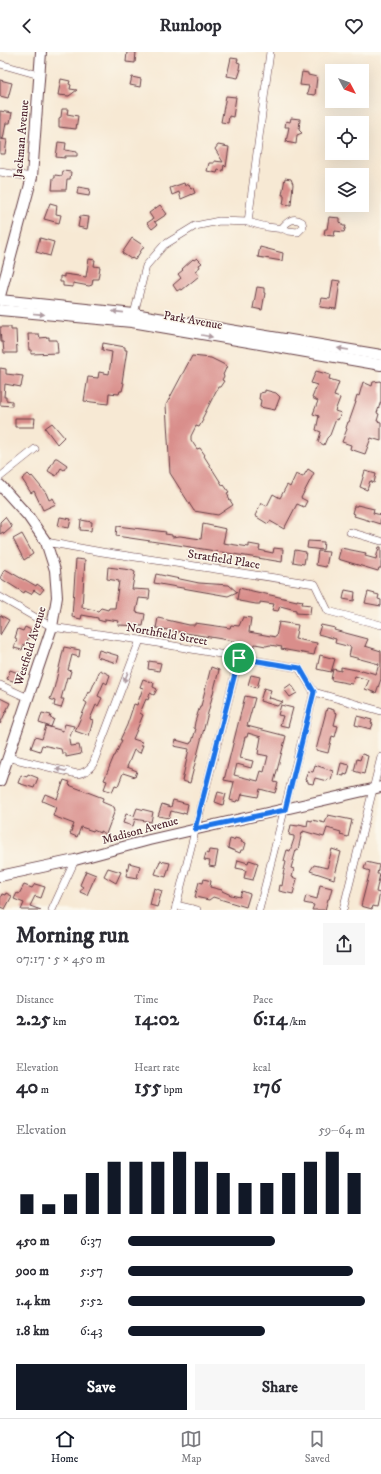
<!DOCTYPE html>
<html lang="en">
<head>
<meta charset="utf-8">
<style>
	body { margin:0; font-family:"IM FELL DW Pica",serif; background:#f7f7f7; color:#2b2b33; height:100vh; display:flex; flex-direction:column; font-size:15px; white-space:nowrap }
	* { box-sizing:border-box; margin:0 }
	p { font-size:13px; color:#7c7c81 }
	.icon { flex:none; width:22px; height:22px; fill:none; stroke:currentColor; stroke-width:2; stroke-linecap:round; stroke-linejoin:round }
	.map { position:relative; height:858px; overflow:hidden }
	.details { display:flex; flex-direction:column; background:#fff; flex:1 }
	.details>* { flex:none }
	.needle { width:26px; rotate:131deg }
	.controls { position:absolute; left:325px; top:12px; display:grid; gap:8px }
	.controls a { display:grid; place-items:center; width:44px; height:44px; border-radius:0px; background:#fff; box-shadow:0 4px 16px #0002; font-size:20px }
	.pin { position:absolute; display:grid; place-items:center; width:34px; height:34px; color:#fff; margin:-17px; border:2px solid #fff; border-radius:50%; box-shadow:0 1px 4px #0007 }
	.round { display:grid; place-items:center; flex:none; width:42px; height:42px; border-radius:0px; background:#f7f7f7 }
	.headline { display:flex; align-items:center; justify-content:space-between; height:68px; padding:0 16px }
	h1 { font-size:22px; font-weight:700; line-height:30px }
	.figures { display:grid; grid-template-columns:repeat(3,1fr); gap:6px; height:68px; padding:4px 16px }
	.figures div { display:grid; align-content:center }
	.figures b { font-size:20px; font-weight:700 }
	.figures small { font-size:11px; font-weight:400 }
	.figures p { font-size:11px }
	.chart { height:112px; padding:8px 16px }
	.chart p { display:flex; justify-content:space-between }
	.chart svg { width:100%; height:72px; margin-top:4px; stroke:#111827; stroke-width:6 }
	.action { display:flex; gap:8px; margin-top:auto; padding:8px 16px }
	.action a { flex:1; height:46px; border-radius:0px; background:#111827; color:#fff; font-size:16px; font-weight:700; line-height:46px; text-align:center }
	.action a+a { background:#f7f7f7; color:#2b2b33 }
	ul { padding:0 16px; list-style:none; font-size:13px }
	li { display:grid; grid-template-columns:64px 48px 1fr; align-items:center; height:30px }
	li i { height:10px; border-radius:5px; background:#111827 }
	header { display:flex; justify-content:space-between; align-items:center; height:52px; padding:0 16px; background:#fff; font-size:18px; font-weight:700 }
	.tabs { display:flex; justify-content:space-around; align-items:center; height:56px; border-top:1px solid #e1e1e2; background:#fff; font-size:11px; color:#7c7c81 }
	.tabs a { display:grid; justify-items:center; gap:2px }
	.tabs .on { color:#111827 }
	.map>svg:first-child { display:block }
	.building { fill:#d98e8b; fill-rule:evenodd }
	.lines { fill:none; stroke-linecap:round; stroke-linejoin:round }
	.street-casing { stroke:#643d44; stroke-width:8 }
	.secondary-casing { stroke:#643d44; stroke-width:12 }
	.street { stroke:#fff; stroke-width:7 }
	.secondary { stroke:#fff; stroke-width:10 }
	.oneway { fill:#ae9aa0 }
	.route-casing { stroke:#fff; stroke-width:8 }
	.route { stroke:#1a73e8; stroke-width:5 }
	.labels { text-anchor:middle; stroke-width:3; stroke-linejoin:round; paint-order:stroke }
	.street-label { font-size:12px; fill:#4a1f2b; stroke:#fbf7ec }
</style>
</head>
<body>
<header><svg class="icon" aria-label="back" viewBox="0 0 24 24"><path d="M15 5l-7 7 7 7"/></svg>Runloop<svg class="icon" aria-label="heart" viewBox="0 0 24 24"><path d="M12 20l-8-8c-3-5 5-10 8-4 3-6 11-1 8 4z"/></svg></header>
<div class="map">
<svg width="381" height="858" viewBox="0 0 381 858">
	<rect width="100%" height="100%" fill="#fbf7ec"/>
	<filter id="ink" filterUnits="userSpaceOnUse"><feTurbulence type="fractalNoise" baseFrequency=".025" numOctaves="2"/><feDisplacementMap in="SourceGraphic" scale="8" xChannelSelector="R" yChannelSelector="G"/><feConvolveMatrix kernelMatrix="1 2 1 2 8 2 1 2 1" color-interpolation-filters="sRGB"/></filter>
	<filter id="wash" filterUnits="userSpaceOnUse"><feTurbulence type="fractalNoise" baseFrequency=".012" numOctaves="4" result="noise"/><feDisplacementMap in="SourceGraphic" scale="16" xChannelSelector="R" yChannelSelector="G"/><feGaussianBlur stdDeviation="0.9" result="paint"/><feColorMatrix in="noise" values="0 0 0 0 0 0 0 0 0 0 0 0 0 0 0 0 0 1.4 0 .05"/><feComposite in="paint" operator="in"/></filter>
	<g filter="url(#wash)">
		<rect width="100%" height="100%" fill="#f7e9d4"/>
		<g id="blocks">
			<g class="building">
				<path d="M127,0H136L135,11L126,10Z"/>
				<path d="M231,6L238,7L237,10L240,11L239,17H241L238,26L227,24Z"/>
				<path d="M302,20L308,21V23L317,25L315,43L307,42L309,34L300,33Z"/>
				<path d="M132,25L141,27L140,35L130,33Z"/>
				<path d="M61,27L70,29L69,32L71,33L70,37L77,38L69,44L58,43Z"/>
				<path d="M0,28L12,31L8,46L0,44Z"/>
				<path d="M226,44L236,45L233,65L229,64L228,71L221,70Z"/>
				<path d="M62,57H68L67,62L78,64L76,77L59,75V66L61,65Z"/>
				<path d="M0,59L12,61L10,71H6L3,87L0,86Z"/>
				<path d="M291,66L300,67L299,78L302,81L297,83L296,92L286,90L289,75H285L286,69L290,70Z"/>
				<path d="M0,87L7,88L5,102H0Z"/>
				<path d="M58,90L66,91L65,98L77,100V104H65V106L56,105Z"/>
				<path d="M218,93L229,95L226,115L224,113L223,119L218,118L217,121L207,119L209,111H214V109L223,110L215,97Z"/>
				<path d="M63,119L71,120L70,127H67L66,138H52L53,126H55V123L62,124Z"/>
				<path d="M285,126L291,127L293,132L291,153L283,152L284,146V143H282Z"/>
				<path d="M184,131L185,134L189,132L191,137L193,136L195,141L181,147L179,140L172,143L170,136Z"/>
				<path d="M78,135L90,137L89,144L77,142Z"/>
				<path d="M50,151L57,153L56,162L61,163L59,171L44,167Z"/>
				<path d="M160,153L167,162L155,170L154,169L157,173L152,177L147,171L153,167L149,161Z"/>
				<path d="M80,164L89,165L87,177L78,175Z"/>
				<path d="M329,165L340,166V170L341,171L343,174H346L344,180L335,179L334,184L324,183L325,177H327Z"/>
				<path d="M40,186L54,190L50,204L36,200Z"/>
				<path d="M132,186L144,194L135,208L132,206L131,207L122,201Z"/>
				<path d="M260,195L283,201L282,209L258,205Z"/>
				<path d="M197,206L202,211L199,213L200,215L195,219L199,224L182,238L180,237L177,239L173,233L181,226L178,222L183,218L182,217L193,207L194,208Z"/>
				<path d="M89,207L95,208L94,214L100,215L98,227H93L92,233L89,234L73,231V235L63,234V230H60V224L64,225V222L86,225Z"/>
				<path d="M333,228L340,229L336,257L320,255L322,246L330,247Z"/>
				<path d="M257,235L264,236V241H265L262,258L253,256Z"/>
				<path d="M0,275H11V278H16L17,301H4L3,290H1Z"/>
				<path d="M28,282H39L40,286L49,285V288H57L58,301L31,302V298H29Z"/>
				<path d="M103,291L125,295V298H127L122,330L124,331L122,339H120L119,342L109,341L108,352L84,349L88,325L98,326L99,320L109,322L112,300L102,298Z"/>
				<path d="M192,304L211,306L227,314L223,323L224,324L222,328L224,329L220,335H218L202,367L203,368L199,375L196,374L191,384V388L197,397L200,396L205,403L204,404L223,434L224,433L229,440L227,441L229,444L228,445L233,453L218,463L194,459L170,421L166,353Z"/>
				<path d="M0,316L6,317V322L23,324L21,335L5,332L4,345H6V348L12,349V354L0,353Z"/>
				<path d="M316,319L330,323L329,327L339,330L334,344L340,346L335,359L341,361L338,368L336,367L330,383L327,386L324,393L318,390L321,380L316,378L319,364L313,362L318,349L312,346L317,333L311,331Z"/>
				<path d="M381,329V349L377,361L379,362L377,369L381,370V389L371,386L365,402L350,397L351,393L342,390L347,377L346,376L348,370H349L356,350H355L357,343L359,344L363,330L372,334L373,330Z"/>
				<path d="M265,338L276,341L280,345L275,358L260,355L261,348L259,347L260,341L265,340Z"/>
				<path d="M15,366H35L34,375H15Z"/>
				<path d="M52,371L64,385L57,392L45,376Z"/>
				<path d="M55,406H57L67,413L64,418L61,416L56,424L48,419Z"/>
				<path d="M308,417L314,421L301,446L307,449L304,455L297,452L284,477L270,469L268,472L255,464L261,451L267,454L273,442L280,446L287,433L290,435L296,422L303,425Z"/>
				<path d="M365,419L376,422L374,431L370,429L367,438L360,435Z"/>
				<path d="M28,422L31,425L32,424L46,441L49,448L53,446L56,452L43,458L34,439L31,441L22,427Z"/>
				<path d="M357,453L374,457L373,461L381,463L380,472L354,464L355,462L352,461L354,454H357Z"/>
				<path d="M5,465L12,475L4,482L3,480L0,482V470Z"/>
				<path d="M60,465L71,467L69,476L58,474Z"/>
				<path d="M81,468L92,470L91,479L80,478Z"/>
				<path d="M203,472L226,477L223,491L249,495V492L260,494L259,498L273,501L274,496L283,497L282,510L178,493L116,484L117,474L166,480L165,482L172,483V485L180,484L201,487Z"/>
				<path d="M22,482L33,502L24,508L13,487Z"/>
				<path d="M308,489L324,490L323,498L307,496Z"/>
				<path d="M379,495H381V516H379L378,519L338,507L341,496L366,501L365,504L376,507Z"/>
				<path d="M295,498L306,500L304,512L293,510Z"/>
				<path d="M318,499L329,500L326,515L316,513Z"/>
				<path d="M76,507L85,508L82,555L98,559L101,556L108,558L109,556H115L119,529L107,527L108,515L131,518L135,520L132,537L150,538L149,547L139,546L136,560L145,562L143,574L118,573L119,569L105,567V570L98,568V566L82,563L81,567L72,565Z"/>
				<path d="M5,517L24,528V527L36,534L37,532L44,537L40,542L34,538L31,542L25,539L24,541L0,526Z"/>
				<path d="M156,522L199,531L229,533L237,540L228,544L154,531Z"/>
				<path d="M239,536L297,549V548L303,549L302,552L311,553L310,562L296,561V558L280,554L278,559L272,558L274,552L260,550V552H256L239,549V548L237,547Z"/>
				<path d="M345,538L355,540L354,549L343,547Z"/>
				<path d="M368,540L379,543L378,547L381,548V554L365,551Z"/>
				<path d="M0,563L9,568L0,583Z"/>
				<path d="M243,565L251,566L249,580L276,585L279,570L298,573L295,587L317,591L314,603L281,597L282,595L270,593L266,594L255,592L254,595L245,594L246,591L156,576L158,566L189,573H195V571L230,576L231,573L239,574Z"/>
				<path d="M321,573L335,576L334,578L368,587L365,594L381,599V627L376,641L365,637L369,628L355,624L352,632L331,628L333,617L341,619V615L361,619L362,618L376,622L379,612L349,604L351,595L335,591L336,587L318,582Z"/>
				<path d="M25,575L31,578L26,592H24L22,598L14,596L17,587L15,586L18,577L23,579Z"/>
				<path d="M64,595L80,598L79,605L72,603L68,618L71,619L69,626L67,625L61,647H64L61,656L54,654L55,649L50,647L54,637Z"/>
				<path d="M99,598L119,604L117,611L97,605Z"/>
				<path d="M320,603L335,607L331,620L317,617Z"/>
				<path d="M149,609L161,611L159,619L148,617Z"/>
				<path d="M211,615L219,618L190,731L182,729L189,697L174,694L176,688L190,692L191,690H192L196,677L194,676L195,670L200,654H201Z"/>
				<path d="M10,618L21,622L19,631L7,627Z"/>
				<path d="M100,618L110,623L107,632L104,630L98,644L102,646L98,654L96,653L90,667L93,668L89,684L75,679L87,651L84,649L88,640L90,641Z"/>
				<path d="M251,623L260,625L257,636L248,633Z"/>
				<path d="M143,627L154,631L153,635L157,637L154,643L150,641L148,648L146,647L140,661L143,663L133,687L142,690L141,693H143L140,701L134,698L127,715L137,719L135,725L123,721L118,734L115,733L112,740L104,737L107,729L104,728L114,704H115L122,688H120L127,673L134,652L137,653L143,636L140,635Z"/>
				<path d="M291,632L297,641L290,645L284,637Z"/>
				<path d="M264,636L271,638L268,647L270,646L283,650L277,654L260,649Z"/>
				<path d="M245,644L255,646L247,674L286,684L274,730L278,731L275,741L260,737L258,745L242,742L240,749L237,748L236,750L230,748L234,730L224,728ZM248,681L261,685L258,702L268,704L264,720L261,719L258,729L234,723L237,712L251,716L253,709L240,706L245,685H247Z"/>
				<path d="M0,646L10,651L0,672Z"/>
				<path d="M281,653L293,656L288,675L280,673L283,664L278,663Z"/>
				<path d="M327,656L334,658V660L337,661L334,673L338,674L335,685L332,684L328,701L316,698Z"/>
				<path d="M42,661L51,663L50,666L54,667L51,675L39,671Z"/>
				<path d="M357,664L372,668L371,671L373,672L371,677L355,673Z"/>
				<path d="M65,672L74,674L69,687L70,694L79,693L81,702L66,705V701H62L61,697L42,693L40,699L31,696L35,685L42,687L46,674L63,679Z"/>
				<path d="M362,702L368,704L364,722L354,719L357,707L360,708Z"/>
				<path d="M341,711L350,713L347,723L344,722V724L338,723Z"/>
				<path d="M315,713L333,719L331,728L328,727L327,729L315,726L313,732L308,731V729L305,728L308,719L313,720Z"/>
				<path d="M28,722L38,726L34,736L18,731L21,723L27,725Z"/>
				<path d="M64,728L70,730L69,733L103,746L102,750L114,755L115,758L106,782L100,779V781L93,778V779L81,775L77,785L70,782L74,772L53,764L56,755L42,749L45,742L57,747Z"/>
				<path d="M218,740L226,742L223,753L215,750Z"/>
				<path d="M173,748L188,752L186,762L183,761V762L171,759L169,766L158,764L162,752L171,755Z"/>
				<path d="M137,756L153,760L151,770L135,767L133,774L123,771L126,762L134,764Z"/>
				<path d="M328,763L352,768L348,785L340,783L341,780L327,776L324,785L303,779V781L302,780L298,798H296L291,816L294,817L292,825L297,827L293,842L279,839L280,833L282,834L284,822H283L286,810L284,809L285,805L287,798L290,799L294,787V784L289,783L291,773L298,774L299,772L307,774L308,768L312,769V768L325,771Z"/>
				<path d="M235,786L242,788L241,790L246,791L244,798H241L240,801L228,796L230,787L234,788Z"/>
				<path d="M332,797L341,800L334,827L310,819L314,813L327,816Z"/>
				<path d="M209,798L218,799L215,815L209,814L210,809L204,808L206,801L208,802Z"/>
				<path d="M238,808L248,811L249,808L258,811L253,828L244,826L246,818L236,816Z"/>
				<path d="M160,809L170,811L166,825L155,822Z"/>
				<path d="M366,810L379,813L377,822H380L376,840L380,841L377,855L373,854L372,857L361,854L370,819L364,817Z"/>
				<path d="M129,811L140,814L137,826L126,824Z"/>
				<path d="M108,816L121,820L116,831L104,824Z"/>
				<path d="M86,819L96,823L87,843L80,840L83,835L80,833Z"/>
				<path d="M204,827L211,829L210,835L222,838V839L231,843L240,845L242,839L250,842L246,855L213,845L209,848L195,845L199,830L203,831Z"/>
				<path d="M35,832L45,835L41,846L35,844L30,854L41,858H21L24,851L14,847L17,841L19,842L24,833L32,836Z"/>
				<path d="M320,833L332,836L329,847H328L325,858H312L314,853L304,851L306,844L317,847Z"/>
				<path d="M154,836L162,839L157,855L150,853Z"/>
				<path d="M6,841L12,844L5,857L0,855V847L2,842L5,843Z"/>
			</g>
		</g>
	</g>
	<g filter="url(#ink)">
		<use href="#blocks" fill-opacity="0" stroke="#643d44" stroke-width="1"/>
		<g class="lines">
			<g class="street-casing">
				<g id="street">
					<path d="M0,12L39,23"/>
					<path d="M0,120L32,125"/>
					<path d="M248,170L270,0"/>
					<path d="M133,266L146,214L164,193L195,174L219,169L248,170L267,175L284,177L288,179L298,180L303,175L302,170C293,164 287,170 281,177"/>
					<path d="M0,425L35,397"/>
					<path d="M350,480L381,489"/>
					<path d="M46,490L102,500L315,532L328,559L381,573"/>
					<path d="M0,545L52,575L140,588L299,616L314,640L381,659"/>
					<path d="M0,633L28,646"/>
					<path d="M7,705L77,722C84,721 89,718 93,712L140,588"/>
					<path d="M176,853L197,858"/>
					<path d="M52,858L75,808"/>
					<path d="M175,858L239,606"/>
					<path d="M259,858L314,640"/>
					<path d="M343,858L381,705"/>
				</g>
			</g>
			<g class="secondary-casing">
				<g id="secondary">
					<path d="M0,244L32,125L41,0"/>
					<path d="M0,248L134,262L381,303"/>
					<path d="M0,258L132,270L381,313"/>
					<path d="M0,433L28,464L46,490L55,518L57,545L52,575L0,729"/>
					<path d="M0,824L75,808L149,788L381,735"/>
				</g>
			</g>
			<use href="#street" class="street"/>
			<use href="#secondary" class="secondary"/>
		</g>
		<defs><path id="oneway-solid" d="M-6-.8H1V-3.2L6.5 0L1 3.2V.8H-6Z"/></defs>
		<g class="oneway">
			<use href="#oneway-solid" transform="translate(118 260) rotate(-174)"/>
			<use href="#oneway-solid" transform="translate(39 262) rotate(5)"/>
			<use href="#oneway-solid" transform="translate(207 284) rotate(10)"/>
			<use href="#oneway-solid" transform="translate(343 297) rotate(-171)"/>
			<use href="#oneway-solid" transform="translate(126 625) rotate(111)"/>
			<use href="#oneway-solid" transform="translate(61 718) rotate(-167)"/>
		</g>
	</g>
	<g class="lines" filter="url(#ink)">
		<g class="route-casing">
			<path id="route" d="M239,606L300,616L314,640L285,758L195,777Z"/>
		</g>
		<use href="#route" class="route"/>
	</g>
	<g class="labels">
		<g class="street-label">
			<text transform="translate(21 87) rotate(-85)" y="4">Jackman Avenue</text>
			<text transform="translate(193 268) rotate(10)" y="4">Park Avenue</text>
			<text transform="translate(224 507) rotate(9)" y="4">Stratfield Place</text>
			<text transform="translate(167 582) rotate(10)" y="4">Northfield Street</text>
			<text transform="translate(30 594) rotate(-73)" y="4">Westfield Avenue</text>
			<text transform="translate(140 778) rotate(-15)" y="4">Madison Avenue</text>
		</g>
	</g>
</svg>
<div class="controls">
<a><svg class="needle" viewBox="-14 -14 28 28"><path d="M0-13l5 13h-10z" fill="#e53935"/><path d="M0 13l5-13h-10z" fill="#7c7c81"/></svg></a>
<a><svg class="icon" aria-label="locate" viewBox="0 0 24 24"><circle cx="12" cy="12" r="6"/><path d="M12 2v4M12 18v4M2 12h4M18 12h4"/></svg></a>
<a><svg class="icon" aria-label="layers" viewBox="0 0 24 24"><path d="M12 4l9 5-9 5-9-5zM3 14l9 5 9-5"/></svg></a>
</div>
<div class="pin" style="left:239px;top:606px;background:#1e9e55"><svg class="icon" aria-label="arrive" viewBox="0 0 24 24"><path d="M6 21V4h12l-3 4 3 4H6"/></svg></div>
</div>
<section class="details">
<div class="headline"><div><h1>Morning run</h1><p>07:17 · 5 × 450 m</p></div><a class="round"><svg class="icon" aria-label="share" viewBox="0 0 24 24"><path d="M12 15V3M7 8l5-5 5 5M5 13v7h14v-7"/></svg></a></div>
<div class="figures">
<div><p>Distance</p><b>2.25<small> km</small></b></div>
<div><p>Time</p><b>14:02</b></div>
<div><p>Pace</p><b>6:14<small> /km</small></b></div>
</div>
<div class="figures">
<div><p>Elevation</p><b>40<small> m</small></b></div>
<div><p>Heart rate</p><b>155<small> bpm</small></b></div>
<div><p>kcal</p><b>176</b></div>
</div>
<div class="chart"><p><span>Elevation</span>59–64 m</p>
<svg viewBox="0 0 160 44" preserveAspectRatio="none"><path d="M5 44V32M15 44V38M25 44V32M35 44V19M45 44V12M55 44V12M65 44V12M75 44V6M85 44V12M95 44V19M105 44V25M115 44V25M125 44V19M135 44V12M145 44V6M155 44V19"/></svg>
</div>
<ul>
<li><b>450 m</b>6:37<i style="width:62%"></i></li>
<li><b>900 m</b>5:57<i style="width:95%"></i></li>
<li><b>1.4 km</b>5:52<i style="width:100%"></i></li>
<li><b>1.8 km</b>6:43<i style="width:58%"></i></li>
</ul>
<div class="action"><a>Save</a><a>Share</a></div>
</section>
<nav class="tabs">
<a class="on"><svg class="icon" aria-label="home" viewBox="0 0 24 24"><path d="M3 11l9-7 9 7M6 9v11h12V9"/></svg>Home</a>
<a><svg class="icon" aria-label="map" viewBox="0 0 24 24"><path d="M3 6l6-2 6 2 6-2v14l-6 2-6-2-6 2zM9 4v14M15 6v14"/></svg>Map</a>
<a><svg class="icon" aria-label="saved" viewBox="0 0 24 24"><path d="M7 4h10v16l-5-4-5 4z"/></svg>Saved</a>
</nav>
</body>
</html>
